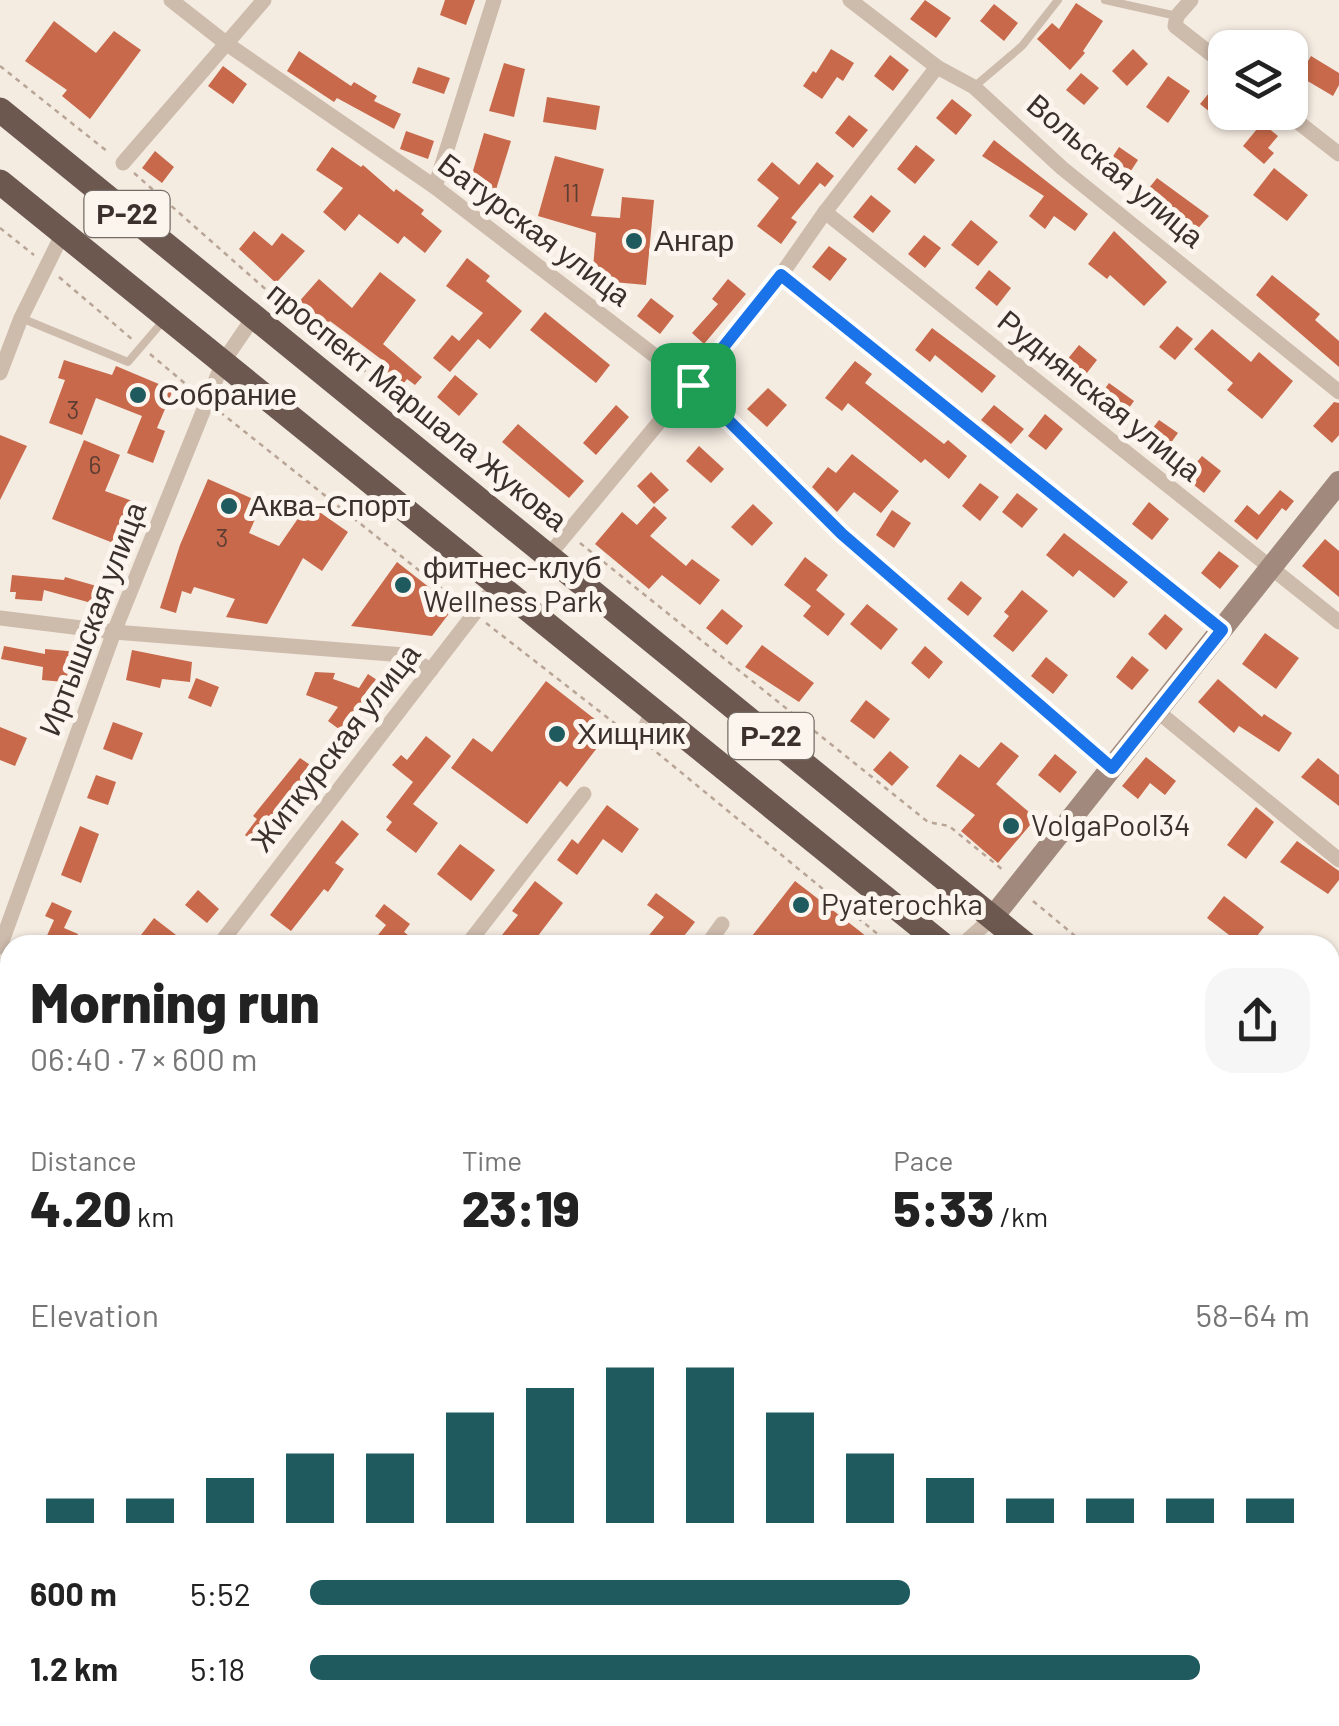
<!DOCTYPE html>
<html lang="en">
<head>
<meta charset="utf-8">
<style>
	body { margin:0; font-family:Barlow,sans-serif; background:#f6f6f6; color:#222; height:100vh; display:flex; flex-direction:column; font-size:38px; white-space:nowrap }
	* { box-sizing:border-box; margin:0 }
	p { font-size:32px; color:#767676 }
	.icon { flex:none; width:55px; height:55px; fill:none; stroke:currentColor; stroke-width:2; stroke-linecap:round; stroke-linejoin:round }
	.map { position:relative; flex:1; overflow:hidden }
	.panel { position:absolute; left:0px; top:935px; width:1340px; height:792px; display:flex; flex-direction:column; background:#fff; border-radius:30px 30px 0 0; box-shadow:0 2px 8px #0004 }
	.panel>* { flex:none }
	.controls { position:absolute; left:1208px; top:30px; display:grid; gap:20px }
	.controls a { display:grid; place-items:center; width:100px; height:100px; border-radius:20px; background:#fff; box-shadow:0 2px 8px #0004; font-size:50px }
	.pin { position:absolute; display:grid; place-items:center; width:85px; height:85px; color:#fff; margin:-42px; border-radius:20px; box-shadow:0 5px 15px #0006 }
	.round { display:grid; place-items:center; flex:none; width:105px; height:105px; border-radius:30px; background:#f6f6f6 }
	.summary { display:flex; align-items:center; justify-content:space-between; height:170px; padding:0 30px }
	h1 { font-size:55px; font-weight:800; line-height:75px }
	.metrics { display:grid; grid-template-columns:repeat(3,1fr); gap:15px; height:170px; padding:10px 30px }
	.metrics div { display:grid; align-content:center }
	.metrics b { font-size:50px; font-weight:800 }
	.metrics small { font-size:28px; font-weight:400 }
	.metrics p { font-size:28px }
	.chart { height:280px; padding:20px 30px }
	.chart p { display:flex; justify-content:space-between }
	.chart svg { width:100%; height:180px; margin-top:10px; stroke:#1f5a5e; stroke-width:6 }
	ul { padding:0 30px; list-style:none; font-size:32px }
	li { display:grid; grid-template-columns:160px 120px 1fr; align-items:center; height:75px }
	li i { height:25px; border-radius:12px; background:#1f5a5e }
	.map>svg:first-child { display:block }
	.building { fill:#c8694b }
	.lines { fill:none; stroke-linecap:round; stroke-linejoin:round }
	.path { stroke:#b9a596; stroke-width:2.5; stroke-dasharray:5 5; stroke-linecap:butt }
	.service { stroke:#cdbbac; stroke-width:8 }
	.minor { stroke:#cdbbac; stroke-width:15 }
	.secondary { stroke:#a18a7d; stroke-width:22 }
	.trunk { stroke:#6c584f; stroke-width:25 }
	.tram { stroke:#3b302b; stroke-width:2.5 }
	.route-casing { stroke:#fff; stroke-width:20 }
	.route { stroke:#1a73e8; stroke-width:12 }
	.poi-dot { fill:#1f5a5e; stroke:#fbf5ee; stroke-width:4 }
	.labels { text-anchor:middle; stroke-width:10; stroke-linejoin:round; paint-order:stroke }
	.number-label { font-size:25px; fill:#5e3e33 }
	.shield { fill:#fbf5ee; stroke:#756b66; stroke-width:2.5 }
	.shield-label { font-size:28px; font-weight:bold; fill:#3b302b }
	.street-label { font-size:30px; fill:#3b302b; stroke:#fbf5ee }
	.poi-label { font-size:30px; fill:#3b302b; stroke:#fbf5ee; text-anchor:start }
</style>
</head>
<body>
<div class="map">
<svg width="1339" height="1726" viewBox="0 0 1339 1726">
	<rect width="100%" height="100%" fill="#f4ebe1"/>
	<g class="building">
		<path d="M445,0H475L466,25L440,15Z"/>
		<path d="M925,0L951,18L936,38L910,19Z"/>
		<path d="M1076,3L1103,21L1083,51L1085,53L1070,70L1037,39L1052,23L1059,29Z"/>
		<path d="M994,4L1018,23L1004,41L980,21Z"/>
		<path d="M54,21L96,53L114,31L141,50L90,119L62,96L67,90L25,61Z"/>
		<path d="M831,49L854,63L843,81L837,77L822,99L803,86L813,71L816,73Z"/>
		<path d="M1133,49L1148,64L1127,86L1112,71Z"/>
		<path d="M299,51L351,86L354,82L377,96L374,101L401,114L394,129L337,98L334,102L287,71Z"/>
		<path d="M890,55L909,70L893,91L874,76Z"/>
		<path d="M1311,56L1339,73V85L1333,96L1299,76Z"/>
		<path d="M504,63L525,69L514,117L489,111Z"/>
		<path d="M223,66L247,84L233,104L208,86Z"/>
		<path d="M418,67L450,78L444,94L412,83Z"/>
		<path d="M1081,73L1099,88L1084,105L1066,90Z"/>
		<path d="M1168,76L1190,91L1168,123L1146,107Z"/>
		<path d="M1223,76L1225,116L1219,111L1215,116L1200,104Z"/>
		<path d="M547,97L600,106L596,130L543,122Z"/>
		<path d="M952,99L972,115L956,135L936,118Z"/>
		<path d="M849,115L868,130L853,148L835,133Z"/>
		<path d="M1262,123L1278,136L1268,148L1274,153L1264,164L1243,146Z"/>
		<path d="M406,131L434,141L428,159L400,149Z"/>
		<path d="M484,133L511,141L494,196L468,188Z"/>
		<path d="M994,140L1088,214L1075,231L1054,216L1045,229L1029,216L1044,196L982,156Z"/>
		<path d="M916,145L935,160L915,184L897,169Z"/>
		<path d="M332,147L361,167L363,165L394,192L396,189L424,210L421,214L442,231L425,253L404,236L398,244L359,214L345,231L323,212L343,188L316,170Z"/>
		<path d="M1119,147L1138,160L1123,183L1104,170Z"/>
		<path d="M155,151L174,167L162,183L142,168Z"/>
		<path d="M555,156L604,169L591,216L620,218L622,197L654,200L646,285L592,280L596,233L538,216Z"/>
		<path d="M772,162L799,185L817,162L834,176L825,187L820,183L791,218L797,222L781,244L757,226L779,198L757,180Z"/>
		<path d="M1274,168L1308,195L1287,221L1253,195Z"/>
		<path d="M1157,178L1209,216L1185,243L1166,227L1170,222L1141,198Z"/>
		<path d="M871,195L891,211L873,233L853,217Z"/>
		<path d="M971,220L998,242L978,266L951,245Z"/>
		<path d="M254,231L272,246L282,233L305,251L276,283L239,249Z"/>
		<path d="M1114,231L1167,282L1144,306L1110,275L1107,279L1088,264Z"/>
		<path d="M924,235L941,248L925,268L908,254Z"/>
		<path d="M829,246L847,259L830,281L812,267Z"/>
		<path d="M467,258L490,276L486,281L522,311L490,349L478,339L450,372L433,358L452,335L459,341L483,313L446,286Z"/>
		<path d="M989,270L1011,288L997,306L975,288Z"/>
		<path d="M380,272L416,300L383,344L422,377L415,385L407,379L400,388L382,372L389,365L330,321L324,328L297,304L319,279L352,308Z"/>
		<path d="M1272,275L1320,314L1315,320L1339,341V367L1256,295Z"/>
		<path d="M728,279L746,294L704,344L692,333L718,304L712,299Z"/>
		<path d="M651,298L674,316L660,334L637,316Z"/>
		<path d="M545,312L610,365L596,383L530,330Z"/>
		<path d="M1177,326L1193,339L1175,360L1159,347Z"/>
		<path d="M932,328L996,376L982,393L935,355L930,362L915,350Z"/>
		<path d="M1212,329L1251,362L1259,352L1293,381L1262,419L1227,390L1233,383L1194,349Z"/>
		<path d="M1079,345L1097,360L1076,387L1057,372Z"/>
		<path d="M64,360L112,375L116,366L173,390L157,428L165,431L153,463L127,453L142,416L96,398L82,435L49,423L65,380L58,378Z"/>
		<path d="M855,361L872,374L865,383L944,444L948,440L967,456L949,479L925,459L921,463L848,403L842,411L825,398Z"/>
		<path d="M455,375L478,394L459,416L437,397Z"/>
		<path d="M1109,383L1134,401L1121,419L1096,401Z"/>
		<path d="M768,388L787,405L767,427L747,409Z"/>
		<path d="M1334,402L1339,403V435L1332,443L1313,426Z"/>
		<path d="M616,405L629,417L596,455L583,443Z"/>
		<path d="M994,405L1024,429L1011,444L981,420Z"/>
		<path d="M1045,414L1063,429L1046,450L1028,436Z"/>
		<path d="M1159,420L1178,433L1162,455L1143,441Z"/>
		<path d="M518,424L584,481L569,498L502,442Z"/>
		<path d="M0,435L27,446L0,500Z"/>
		<path d="M84,440L120,455L105,491L138,503L121,546L52,519Z"/>
		<path d="M699,446L724,469L711,483L686,461Z"/>
		<path d="M852,454L899,491L881,513L854,492L837,512L812,487L828,467L836,473Z"/>
		<path d="M1202,456L1221,471L1204,493L1184,477Z"/>
		<path d="M651,472L669,490L654,504L637,486Z"/>
		<path d="M208,479L262,503L249,533L279,546L308,504L348,532L322,571L303,558L267,624L226,617L235,599L194,587L191,594L182,591L176,613L160,608L180,545Z"/>
		<path d="M980,483L999,497L980,521L962,506Z"/>
		<path d="M1280,490L1294,501L1286,511L1282,508L1257,540L1234,521L1247,505L1259,515Z"/>
		<path d="M1017,493L1038,509L1022,528L1002,512Z"/>
		<path d="M1149,502L1169,519L1152,540L1132,524Z"/>
		<path d="M753,504L773,523L752,546L731,527Z"/>
		<path d="M654,506L667,518L650,536L686,566L692,559L720,580L700,605L662,575L649,589L595,544L622,512L637,525Z"/>
		<path d="M892,510L911,523L894,548L876,535Z"/>
		<path d="M1064,533L1128,582L1114,598L1079,570L1073,577L1046,555Z"/>
		<path d="M1325,539L1339,551V597L1302,566Z"/>
		<path d="M1219,551L1239,566L1220,589L1201,573Z"/>
		<path d="M805,557L828,575L816,590L845,614L828,636L803,616L811,606L784,585Z"/>
		<path d="M397,562L454,607L432,636L351,626Z"/>
		<path d="M12,575L64,580L65,577L100,587L95,604L44,590L42,601L15,599L16,592H10Z"/>
		<path d="M961,581L982,598L968,616L947,599Z"/>
		<path d="M1022,590L1048,611L1013,652L993,636L1009,616L1004,612Z"/>
		<path d="M867,604L898,629L881,650L850,624Z"/>
		<path d="M722,609L743,626L727,645L706,628Z"/>
		<path d="M1165,614L1183,629L1166,650L1148,634Z"/>
		<path d="M1265,633L1299,658L1276,689L1242,664Z"/>
		<path d="M762,645L814,683L799,702L745,667Z"/>
		<path d="M4,646L45,654V649L78,652L75,683L42,680L43,667L1,659Z"/>
		<path d="M925,646L943,662L929,679L911,663Z"/>
		<path d="M132,650L192,662L190,682L162,679L160,688L126,680Z"/>
		<path d="M1132,656L1149,670L1132,690L1116,677Z"/>
		<path d="M1046,657L1068,675L1053,694L1031,676Z"/>
		<path d="M315,672L335,673L333,679L359,688L368,674L386,686L369,712L365,710L347,735L328,721L338,707L306,695Z"/>
		<path d="M196,678L219,687L211,707L188,698Z"/>
		<path d="M1218,679L1262,717L1264,714L1292,733L1279,752L1239,726L1234,733L1198,702Z"/>
		<path d="M546,681L610,731L567,787L560,781L527,824L451,768L473,738L492,752Z"/>
		<path d="M866,700L890,719L874,739L850,721Z"/>
		<path d="M113,722L143,733L132,760L103,749Z"/>
		<path d="M0,727L27,738L15,766L0,760Z"/>
		<path d="M426,736L451,756L413,804L438,823L416,853L386,830L392,822L386,817L413,782L392,765L401,755L407,760Z"/>
		<path d="M1001,742L1019,756L996,784L1036,818L998,863L961,831L975,815L936,786L960,754L979,768Z"/>
		<path d="M890,751L909,767L892,786L873,770Z"/>
		<path d="M1055,754L1077,772L1060,793L1038,775Z"/>
		<path d="M1146,757L1176,781L1165,795L1150,783L1138,799L1122,786Z"/>
		<path d="M300,758L319,771L263,848L245,835L257,819L253,816Z"/>
		<path d="M1318,758L1339,775V806L1301,777Z"/>
		<path d="M96,775L116,782L108,805L87,798Z"/>
		<path d="M607,805L639,829L622,853L603,839L577,875L557,860L572,839L578,844Z"/>
		<path d="M1256,807L1274,822L1246,859L1227,845Z"/>
		<path d="M342,820L359,834L335,863L344,869L328,892L324,889L291,931L270,915Z"/>
		<path d="M80,826L99,834L81,883L61,875Z"/>
		<path d="M1297,841L1339,871V880L1328,894L1280,862Z"/>
		<path d="M460,844L495,870L471,901L437,874Z"/>
		<path d="M535,881L563,903L531,945H494L518,915L512,911Z"/>
		<path d="M795,881L857,929L877,945H763L752,936Z"/>
		<path d="M198,890L219,909L207,923L185,905Z"/>
		<path d="M656,893L695,922L677,945H641L664,917L647,905Z"/>
		<path d="M1224,896L1264,927L1250,945H1242L1207,918Z"/>
		<path d="M52,902L72,911L64,928L78,934L74,945H56L45,940L54,920L45,916Z"/>
		<path d="M384,904L410,924L404,932L421,945H370L386,925L375,916Z"/>
		<path d="M154,918L189,945H146L138,939Z"/>
	</g>
	<g class="lines">
		<g class="path">
			<path d="M0,66L108,152"/>
			<path d="M134,173L297,317L555,522"/>
			<path d="M0,228L34,255"/>
			<path d="M59,277L133,340"/>
			<path d="M150,354L194,391"/>
			<path d="M220,412L460,603"/>
			<path d="M580,543L928,822L949,826L1003,870"/>
			<path d="M486,623L626,732"/>
			<path d="M649,746L891,945"/>
			<path d="M1033,901L1086,945"/>
			<path d="M1330,1147L1339,1155"/>
			<path d="M1330,1313L1339,1320"/>
		</g>
		<g class="service">
			<path d="M1105,0L1177,16"/>
			<path d="M975,86L1022,46L1058,0"/>
			<path d="M21,318L128,362L164,320"/>
			<path d="M634,744L648,712"/>
		</g>
		<g class="minor">
			<path d="M171,0L227,44L435,187L693,385L843,534L1112,768"/>
			<path d="M850,0L937,67L974,87L1062,168L1339,392"/>
			<path d="M1191,0L1177,16L1175,26L1225,65"/>
			<path d="M1285,112L1339,154"/>
			<path d="M123,163L264,0"/>
			<path d="M435,187L494,0"/>
			<path d="M825,212L1339,622"/>
			<path d="M781,275L1221,629"/>
			<path d="M0,373L21,318L63,233"/>
			<path d="M549,555L781,275L825,212L937,67"/>
			<path d="M0,618L114,632L404,655L431,670"/>
			<path d="M1157,711L1339,860"/>
			<path d="M219,945L497,584"/>
			<path d="M467,945L584,794"/>
			<path d="M707,945L722,924"/>
			<path d="M962,945L992,918"/>
			<path d="M0,947L114,632L223,362L253,318"/>
			<path d="M0,1008L10,1011"/>
			<path d="M0,1384L10,1387"/>
			<path d="M1330,1472L1339,1460"/>
			<path d="M0,1639L10,1625"/>
			<path d="M1056,1718L1070,1726"/>
			<path d="M147,1726L153,1718"/>
			<path d="M378,1726L384,1718"/>
			<path d="M1028,1726L1035,1718"/>
			<path d="M1135,1726L1142,1718"/>
			<path d="M1332,1726L1339,1717"/>
		</g>
		<path class="secondary" d="M992,918L1339,482"/>
		<g class="trunk">
			<path d="M0,110L1026,945"/>
			<path d="M0,182L943,945"/>
			<path d="M1330,1190L1339,1198"/>
			<path d="M1330,1262L1339,1269"/>
		</g>
		<g class="tram">
			<path d="M0,1153L10,1159"/>
			<path d="M1011,1718L1026,1726"/>
		</g>
	</g>
	<g class="lines">
		<g class="route-casing">
			<path id="route" d="M781,275L1222,630L1112,768L842,534L693,385Z"/>
		</g>
		<use href="#route" class="route"/>
	</g>
	<g class="poi-dot">
		<circle cx="634" cy="241" r="10"/>
		<circle cx="138" cy="395" r="10"/>
		<circle cx="229" cy="506" r="10"/>
		<circle cx="403" cy="585" r="10"/>
		<circle cx="557" cy="734" r="10"/>
		<circle cx="1011" cy="826" r="10"/>
		<circle cx="801" cy="905" r="10"/>
	</g>
	<g class="labels">
		<g class="number-label">
			<text x="571" y="202">11</text>
			<text x="73" y="419">3</text>
			<text x="95" y="474">6</text>
			<text x="222" y="547">3</text>
		</g>
		<g class="shield">
			<rect x="84.5" y="191" width="85" height="46" rx="8"/>
			<rect x="728.5" y="713" width="85" height="46" rx="8"/>
		</g>
		<g class="shield-label">
			<text x="127" y="224">Р-22</text>
			<text x="771" y="746">Р-22</text>
		</g>
		<g class="street-label">
			<text transform="translate(1115 171) rotate(40)" y="10">Вольская улица</text>
			<text transform="translate(534 230) rotate(37)" y="10">Батурская улица</text>
			<text transform="translate(1099 396) rotate(39)" y="10">Руднянская улица</text>
			<text transform="translate(417 407) rotate(39)" y="10">проспект Маршала Жукова</text>
			<text transform="translate(93 619) rotate(-69)" y="10">Иртышская улица</text>
			<text transform="translate(336 748) rotate(-52)" y="10">Житкурская улица</text>
		</g>
		<g class="poi-label">
			<text x="654" y="251">Ангар</text>
			<text x="158" y="405">Собрание</text>
			<text x="249" y="516">Аква-Спорт</text>
			<text x="423" y="578">фитнес-клуб<tspan x="423" dy="34">Wellness Park</tspan></text>
			<text x="577" y="744">Хищник</text>
			<text x="1031" y="836">VolgaPool34</text>
			<text x="821" y="915">Pyaterochka</text>
		</g>
	</g>
</svg>
<div class="controls">
<a><svg class="icon" aria-label="layers" viewBox="0 0 24 24"><path d="M12 4l9 5-9 5-9-5zM3 14l9 5 9-5"/></svg></a>
</div>
<div class="pin" style="left:693px;top:385px;background:#1e9e55"><svg class="icon" aria-label="arrive" viewBox="0 0 24 24"><path d="M6 21V4h12l-3 4 3 4H6"/></svg></div>
<section class="panel">
<div class="summary"><div><h1>Morning run</h1><p>06:40 · 7 × 600 m</p></div><a class="round"><svg class="icon" aria-label="share" viewBox="0 0 24 24"><path d="M12 15V3M7 8l5-5 5 5M5 13v7h14v-7"/></svg></a></div>
<div class="metrics">
<div><p>Distance</p><b>4.20<small> km</small></b></div>
<div><p>Time</p><b>23:19</b></div>
<div><p>Pace</p><b>5:33<small> /km</small></b></div>
</div>
<div class="chart"><p><span>Elevation</span>58–64 m</p>
<svg viewBox="0 0 160 44" preserveAspectRatio="none"><path d="M5 44V38M15 44V38M25 44V33M35 44V27M45 44V27M55 44V17M65 44V11M75 44V6M85 44V6M95 44V17M105 44V27M115 44V33M125 44V38M135 44V38M145 44V38M155 44V38"/></svg>
</div>
<ul>
<li><b>600 m</b>5:52<i style="width:60%"></i></li>
<li><b>1.2 km</b>5:18<i style="width:89%"></i></li>
</ul>
</section>
</div>
</body>
</html>
